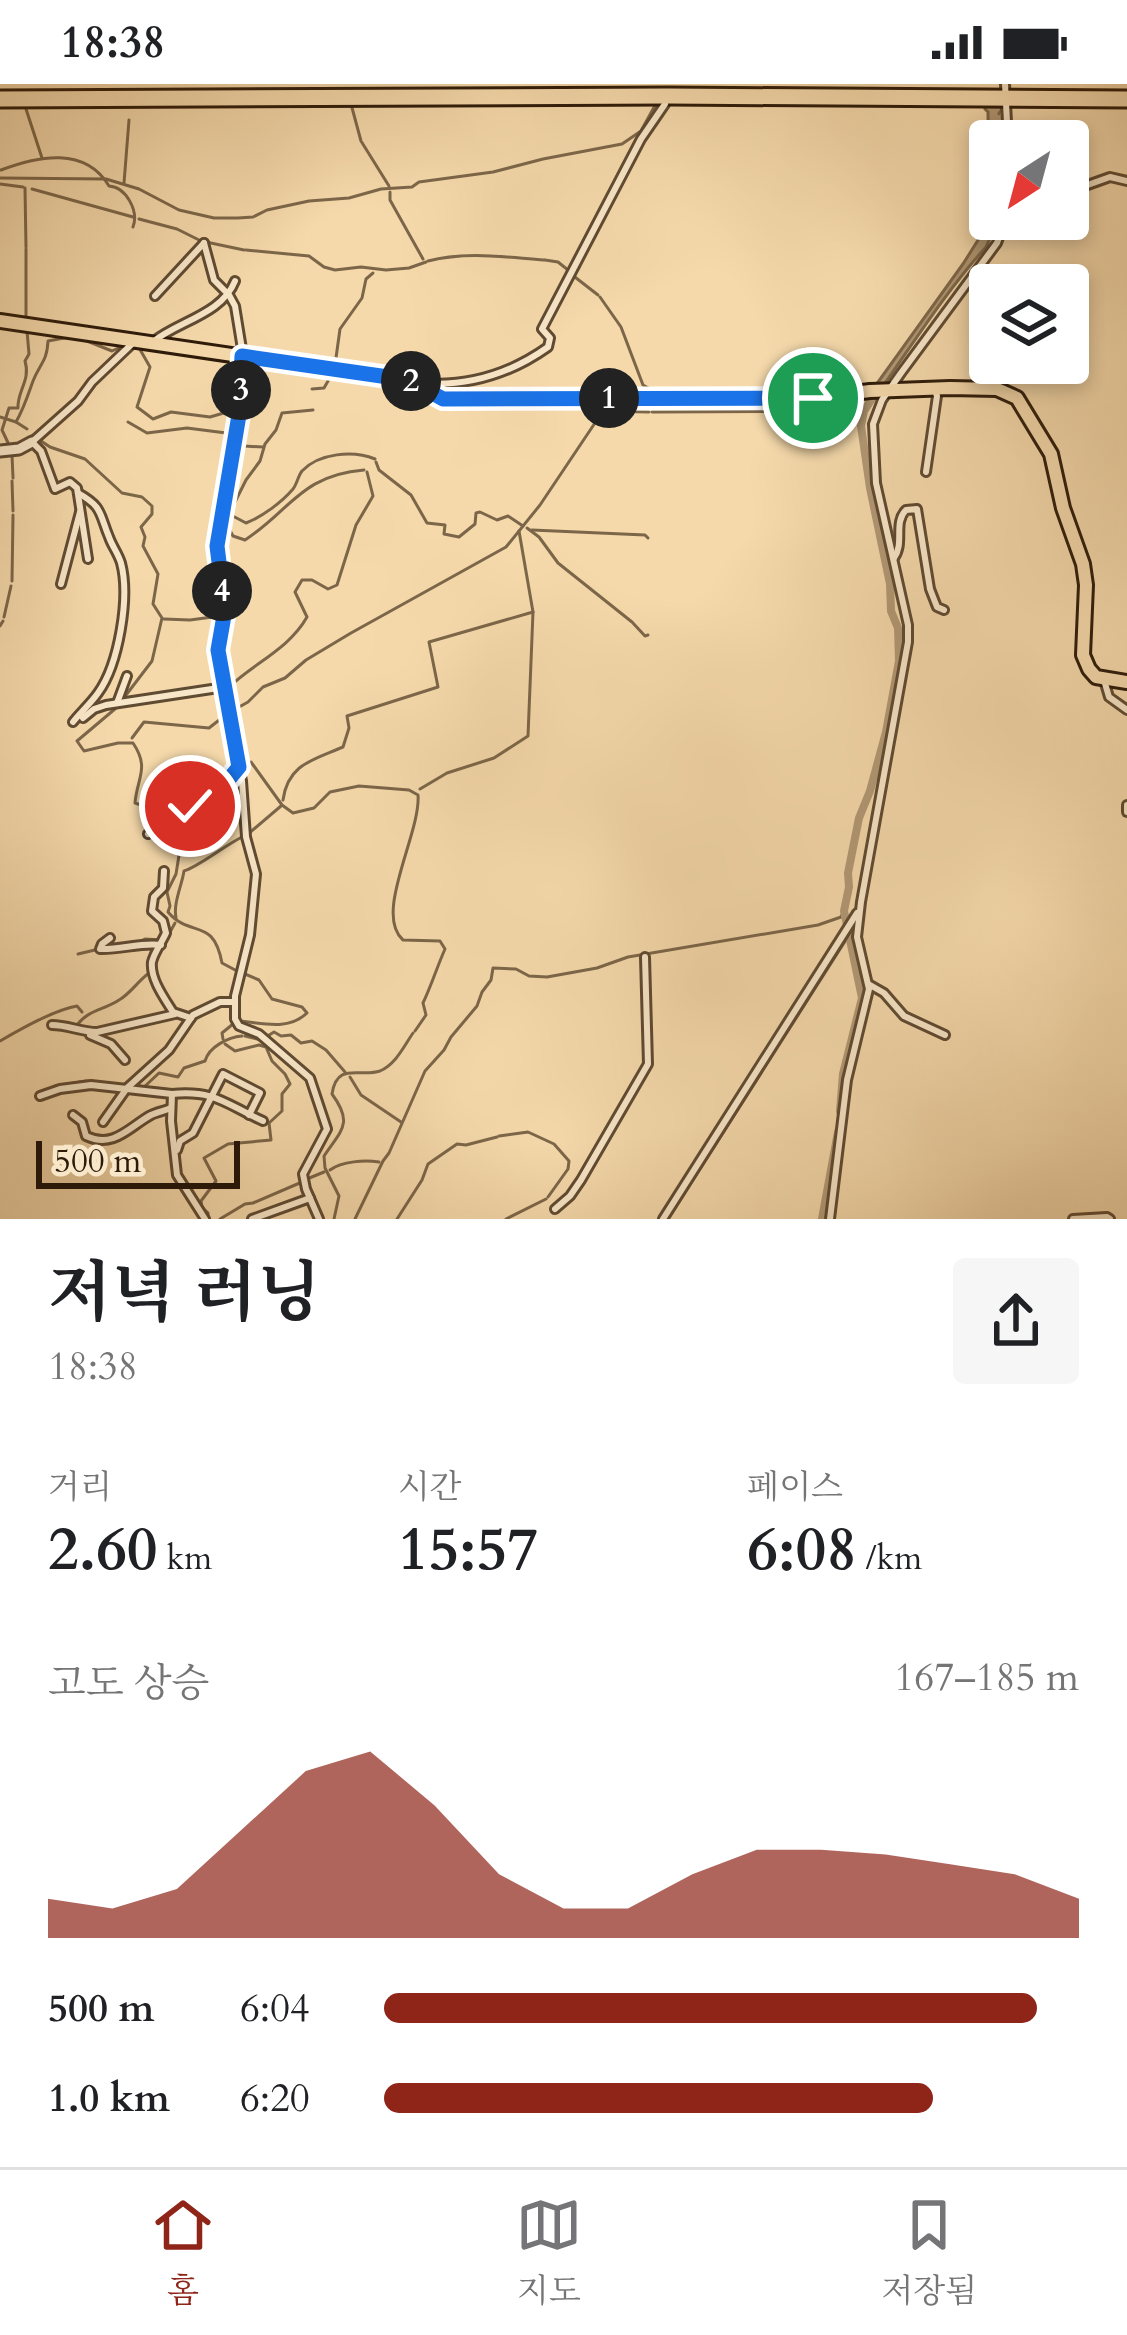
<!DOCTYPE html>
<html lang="ko">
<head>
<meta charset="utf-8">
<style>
	body { margin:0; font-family:Cardo,"Noto Serif KR",serif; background:#f6f6f6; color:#202124; height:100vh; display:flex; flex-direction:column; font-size:45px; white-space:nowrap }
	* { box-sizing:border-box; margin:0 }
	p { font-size:39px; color:#757577 }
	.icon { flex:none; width:66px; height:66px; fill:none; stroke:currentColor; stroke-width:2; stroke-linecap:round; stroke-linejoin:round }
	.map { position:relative; height:1135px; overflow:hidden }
	.details { display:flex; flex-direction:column; background:#fff; flex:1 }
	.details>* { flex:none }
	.needle { width:78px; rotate:216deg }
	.fabs { position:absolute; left:969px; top:36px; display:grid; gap:24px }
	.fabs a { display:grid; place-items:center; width:120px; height:120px; border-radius:12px; background:#fff; box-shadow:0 6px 18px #0003; font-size:60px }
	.scale { position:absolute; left:36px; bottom:30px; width:204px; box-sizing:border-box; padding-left:12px; border:6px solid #2d1a09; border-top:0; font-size:33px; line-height:42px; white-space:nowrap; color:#2d1a09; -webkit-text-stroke:9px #f8e6c8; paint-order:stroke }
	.pin { position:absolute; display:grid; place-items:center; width:102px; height:102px; color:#fff; margin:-51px; border:6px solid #fff; border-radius:50%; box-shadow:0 3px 12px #0007 }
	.km { position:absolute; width:60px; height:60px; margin:-30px; border-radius:50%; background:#222; color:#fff; font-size:33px; line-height:60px; text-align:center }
	.round { display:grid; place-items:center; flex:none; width:126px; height:126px; border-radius:12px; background:#f6f6f6 }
	.headline { display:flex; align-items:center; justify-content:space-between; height:204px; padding:0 48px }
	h1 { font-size:66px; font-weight:700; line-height:90px }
	.figures { display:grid; grid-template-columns:repeat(3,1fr); gap:18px; height:204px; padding:12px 48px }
	.figures div { display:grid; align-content:center }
	.figures b { font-size:60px; font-weight:700 }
	.figures small { font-size:33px; font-weight:400 }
	.figures p { font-size:33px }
	.chart { height:336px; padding:24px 48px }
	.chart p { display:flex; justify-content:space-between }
	.chart svg { width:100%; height:216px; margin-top:12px; fill:#8f2418; opacity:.7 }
	ul { padding:0 48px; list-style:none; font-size:39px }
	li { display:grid; grid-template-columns:192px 144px 1fr; align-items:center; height:90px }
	li i { height:30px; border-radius:15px; background:#8f2418 }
	.status { display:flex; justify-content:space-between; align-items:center; height:84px; padding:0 60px; background:#fff; direction:ltr }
	.status svg { height:33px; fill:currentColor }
	.dock { display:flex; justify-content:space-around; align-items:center; height:168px; border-top:3px solid #e0e0e0; background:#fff; font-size:33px; color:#757577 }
	.dock a { display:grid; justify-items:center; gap:6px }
	.dock .selected { color:#8f2418 }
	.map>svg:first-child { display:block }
	.water { fill:#b19874; stroke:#7c6649; stroke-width:3 }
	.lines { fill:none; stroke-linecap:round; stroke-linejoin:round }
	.stream { stroke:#7c6649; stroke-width:3 }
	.river { stroke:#b19874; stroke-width:8 }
	.minor-casing { stroke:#5f4a32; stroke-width:12 }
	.tertiary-casing { stroke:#5f4a32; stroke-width:15 }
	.primary-casing { stroke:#2d1a09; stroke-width:18 }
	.motorway-casing { stroke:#2d1a09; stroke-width:21 }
	.minor { stroke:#f8e6c8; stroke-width:6 }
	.tertiary { stroke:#f8e6c8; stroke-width:9 }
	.primary { stroke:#f5d9ab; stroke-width:12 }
	.motorway { stroke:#f5d9ab; stroke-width:15 }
	.route-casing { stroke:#fff; stroke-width:24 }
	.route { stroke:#1a73e8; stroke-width:15 }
</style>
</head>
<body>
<div class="status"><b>18:38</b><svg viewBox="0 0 49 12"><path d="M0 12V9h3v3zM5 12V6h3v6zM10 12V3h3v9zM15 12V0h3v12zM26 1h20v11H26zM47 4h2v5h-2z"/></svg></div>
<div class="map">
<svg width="1127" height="1135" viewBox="0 0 1127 1135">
	<rect width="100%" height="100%" fill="#f5d9ab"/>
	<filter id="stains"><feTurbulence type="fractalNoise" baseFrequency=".00167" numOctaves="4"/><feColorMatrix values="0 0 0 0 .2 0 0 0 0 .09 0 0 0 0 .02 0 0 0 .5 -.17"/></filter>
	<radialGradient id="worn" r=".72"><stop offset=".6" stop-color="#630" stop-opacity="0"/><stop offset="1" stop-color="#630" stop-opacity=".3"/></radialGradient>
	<path class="water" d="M987,20H999L1002,26L999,29L1000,57H990V135H999L986,163C947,206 914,258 881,305H873L963,180L985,145L989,122L988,28L985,25Z"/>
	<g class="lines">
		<g class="stream">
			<path d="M351,20L361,57L389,102"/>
			<path d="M26,25L42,74"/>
			<path d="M1,86C38,72 85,62 109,102C126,103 139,127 133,143"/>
			<path d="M0,94L106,95L139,105L179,126L214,134H238L253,133L267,126L309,117L349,114L381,105L412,103L419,98L493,88L543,75L622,60L641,47L658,16"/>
			<path d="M124,99L129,36"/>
			<path d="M0,100L23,103"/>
			<path d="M25,104L26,163"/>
			<path d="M32,105L133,133"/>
			<path d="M390,108V116L423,175"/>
			<path d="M139,135L177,145L201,157"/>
			<path d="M206,158L244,166"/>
			<path d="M26,165V236"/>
			<path d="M246,166L309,172L324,183L335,186L361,183L386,186L409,184L426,178"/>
			<path d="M545,176L558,178L568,186"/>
			<path d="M428,177C468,167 503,173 544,176"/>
			<path d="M571,190L598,211"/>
			<path d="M600,213L621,243L643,301L650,305H840"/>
			<path d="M66,254L82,255L112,267L125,261"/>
			<path d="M138,262L150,283L137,323L153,335L171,328L210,333L234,326"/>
			<path d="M335,281L340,245L362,214L366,195L373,189"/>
			<path d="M312,305L324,304L332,290"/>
			<path d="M313,326L282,329L276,346L265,360L260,377L246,396L229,430L246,439C262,433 282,418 293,405C297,400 298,392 302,387C319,369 353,366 375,375"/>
			<path d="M652,328L864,327"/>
			<path d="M0,333L16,338L27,345"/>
			<path d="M16,338C24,324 28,311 33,297C40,279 47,278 48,257L64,254"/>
			<path d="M128,338L147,349L187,344L234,350"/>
			<path d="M41,357L50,363L85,375L122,409L142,413L152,422V430L141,443L145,453L143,462L158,490L153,520L162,534L152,577L123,615"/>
			<path d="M244,362L263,363"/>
			<path d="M10,363L2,346L9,324H18C17,307 31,296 25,277L29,270L27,247"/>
			<path d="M12,371L13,394"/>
			<path d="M376,378L379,386L411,411L427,439L445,441L444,450L459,453L475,440L476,429L480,428L497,436L508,432L523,442"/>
			<path d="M12,397L13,427"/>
			<path d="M227,422C236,401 246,374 238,351"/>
			<path d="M225,432L226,439L233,452L245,456C290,427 301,391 364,386"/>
			<path d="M527,444L539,453L558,479L632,538L645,552L648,551"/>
			<path d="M532,446L645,451L648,454"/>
			<path d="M12,497L13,431"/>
			<path d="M4,533L11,502"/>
			<path d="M164,535L190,536L220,532"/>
			<path d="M0,542L3,537"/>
			<path d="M229,603C254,579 289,565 307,533L295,508L302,496H312L328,505L337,501L356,441L373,412L367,388"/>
			<path d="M223,608L221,619L226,659L233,664"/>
			<path d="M122,619L77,657L84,667L118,659H133C150,684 137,694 135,719L141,721L166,716L175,725"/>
			<path d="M232,627L248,618L263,603L285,594L306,576L351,549L506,463L540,421L603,327L649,328"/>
			<path d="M132,654L144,638L209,644L223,633"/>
			<path d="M251,678L282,721L293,729L314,724L330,708L359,702L409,706L418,711C421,749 373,830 403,856L440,857L445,865C437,883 432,900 423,919L426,931L415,947"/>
			<path d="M420,705L447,689L494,674L528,652L533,528L519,447"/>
			<path d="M283,716C288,680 313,676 343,663L349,644L347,632L438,603L429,558L533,528"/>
			<path d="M177,727L184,740L176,790L167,808L170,822L168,828C191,855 213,832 222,879L237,887"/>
			<path d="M248,750L281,722"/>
			<path d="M176,834C173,819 182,801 184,787C198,783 224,762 242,753"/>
			<path d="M136,859L145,855L162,856"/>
			<path d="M163,861L175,839"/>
			<path d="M108,863L127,860"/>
			<path d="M78,870L99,865"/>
			<path d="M239,937C263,939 288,947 307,929L302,923L272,915L259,896L245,890"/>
			<path d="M77,941C88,926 104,926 119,916C130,910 138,897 149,889"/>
			<path d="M245,952L261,956"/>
			<path d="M266,953L274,948L281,952L291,951L301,959L312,957L326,966L345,988"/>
			<path d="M223,955L222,949L233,940"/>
			<path d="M0,957C21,945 54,926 77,922L82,928"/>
			<path d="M350,993L361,1011L401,1038"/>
			<path d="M55,1002L86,997L118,1001"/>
			<path d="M143,1004L159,989L178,993L184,984L205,977C209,963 228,953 242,952"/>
			<path d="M499,1052L528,1048L554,1060L569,1077L568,1085L548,1113"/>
			<path d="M330,1086C342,1077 365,1076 379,1078"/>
			<path d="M307,1095L324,1088"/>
			<path d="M208,1135V1129L202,1124L201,1117L216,1097L204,1074L228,1060L271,1056L269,1039L282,1027V1010L290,1000L285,990L272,977L266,963L259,961L235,967L225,960"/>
			<path d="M220,1135L245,1120L253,1119L302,1098"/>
			<path d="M334,1135L339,1112L325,1084L324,1072C341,1046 354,1040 332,1010C337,977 360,994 380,987C396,980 404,962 413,949"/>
			<path d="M355,1135L383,1077L389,1069L425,987L444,966L451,953L477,922L482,908L491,896L493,884L516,885L529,892L547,893L597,884L628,873L818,841L841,833L844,827"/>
			<path d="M397,1135L422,1096L428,1080L457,1060L466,1061L497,1053"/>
			<path d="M506,1135L546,1115"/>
			<path d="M668,1135L849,851"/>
		</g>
		<g class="river">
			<path d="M998,35L1002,57"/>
			<path d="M840,1027L843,990L862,914L844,827L849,803L848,789L859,734L870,707L886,648L899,577L898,544L891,527L890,500L870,404L861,342L864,327L877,307"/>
			<path d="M822,1135L838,1048"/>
		</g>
		<g class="minor-casing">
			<g id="minor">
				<path d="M1005,0L1008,57"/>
				<path d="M1068,108L1110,93L1127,97"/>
				<path d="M1004,147L1018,135"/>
				<path d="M204,159L214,196L229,211L235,222L242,265L243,292L239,331L217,462L225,526L218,566L242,697L246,753L256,790L250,851L235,912V935L239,942L259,950L310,994L327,1045L303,1090L306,1105L319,1135"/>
				<path d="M155,212L204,159"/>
				<path d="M154,257C179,237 222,230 235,197"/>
				<path d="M420,299C467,303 510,290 548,263L550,254L542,245L641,55L665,20"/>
				<path d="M926,388L937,312L935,306"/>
				<path d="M894,474C905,459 893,439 906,426L917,425L930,505L937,523L944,526"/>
				<path d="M88,475L77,404L70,398L55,405L41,367L32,358L78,317L92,298L135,257"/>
				<path d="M61,500L80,428"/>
				<path d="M1104,596L1109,613L1127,626"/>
				<path d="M117,619L127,592"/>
				<path d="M83,634L94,625L106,621L225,603"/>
				<path d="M73,638C81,628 91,619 98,609C119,580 130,513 121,479C118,469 112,462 109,453C99,429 103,423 78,409"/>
				<path d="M1127,721V728"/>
				<path d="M148,750L179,725L215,711L239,683"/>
				<path d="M164,787L163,804L154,813L152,827L163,837L166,849C162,858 154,869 152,878C150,895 165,915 173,928L191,934"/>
				<path d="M110,854L102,860L100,865C120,866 142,858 161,861"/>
				<path d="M870,901L884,909L904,932L945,951"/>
				<path d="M52,941C68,941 81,948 97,948L175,930"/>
				<path d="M90,951L111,960L125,976"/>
				<path d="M172,1010C216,1006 225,1020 263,1037"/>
				<path d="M40,1012L60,1005L91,1001L172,1010L171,1037L177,1091L205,1135"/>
				<path d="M73,1031L82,1038L86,1052C114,1065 129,1043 151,1031C157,1028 164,1027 171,1024"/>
				<path d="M103,1038L127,1004L169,966L193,931L220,918H235"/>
				<path d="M177,1066L180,1057L193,1049L223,990L260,1009L249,1031"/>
				<path d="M555,1125L570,1112L581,1096L648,980L645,873"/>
				<path d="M252,1135L310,1114"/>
				<path d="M663,1135L857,829"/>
				<path d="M830,1135L847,996L869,905L857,853L861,818L908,558V541L876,399L873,340L882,316L901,289L997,159L1006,135"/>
				<path d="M1073,1135L1107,1133L1110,1135"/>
			</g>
		</g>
		<g class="tertiary-casing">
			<path id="tertiary" d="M0,367L19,365L32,358"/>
		</g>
		<g class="primary-casing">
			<path id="primary" d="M0,237L409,297L443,315L813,314L870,307L950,304L997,305L1017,314L1051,370L1063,424L1083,480L1086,501L1083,571L1089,585L1096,593L1127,598"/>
		</g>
		<g class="motorway-casing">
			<path id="motorway" d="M0,15L668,12L1127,15"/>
		</g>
		<use href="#minor" class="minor"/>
		<use href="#tertiary" class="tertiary"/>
		<use href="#primary" class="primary"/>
		<use href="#motorway" class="motorway"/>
	</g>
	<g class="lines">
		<g class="route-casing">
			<path id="route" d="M190,722L215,712L239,683L218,566L225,526L217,462L239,331L242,272L409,296L443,315L813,314"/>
		</g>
		<use href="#route" class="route"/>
	</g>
	<rect width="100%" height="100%" filter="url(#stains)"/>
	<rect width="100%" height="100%" fill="url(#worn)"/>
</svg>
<div class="fabs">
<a><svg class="needle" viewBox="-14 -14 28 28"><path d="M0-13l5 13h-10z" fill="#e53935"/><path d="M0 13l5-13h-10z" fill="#757577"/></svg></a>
<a><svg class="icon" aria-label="layers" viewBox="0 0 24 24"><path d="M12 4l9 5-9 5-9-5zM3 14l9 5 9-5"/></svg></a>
</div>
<div class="scale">500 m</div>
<div class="pin" style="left:813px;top:314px;background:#1e9e55"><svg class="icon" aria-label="arrive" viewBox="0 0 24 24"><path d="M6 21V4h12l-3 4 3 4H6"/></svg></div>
<div class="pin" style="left:190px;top:722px;background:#d93025"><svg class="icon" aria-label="check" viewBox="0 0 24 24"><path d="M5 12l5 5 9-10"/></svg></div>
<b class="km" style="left:609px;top:314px">1</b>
<b class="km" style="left:411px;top:297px">2</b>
<b class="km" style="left:241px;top:306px">3</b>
<b class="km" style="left:222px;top:507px">4</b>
</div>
<section class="details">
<div class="headline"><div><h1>저녁 러닝</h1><p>18:38</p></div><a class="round"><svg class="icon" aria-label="share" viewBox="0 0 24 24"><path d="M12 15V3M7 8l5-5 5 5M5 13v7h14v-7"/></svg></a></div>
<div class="figures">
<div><p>거리</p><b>2.60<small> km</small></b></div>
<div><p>시간</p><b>15:57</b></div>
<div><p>페이스</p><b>6:08<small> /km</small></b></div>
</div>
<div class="chart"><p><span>고도 상승</span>167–185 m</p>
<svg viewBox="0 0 160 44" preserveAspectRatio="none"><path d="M0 44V36L10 38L20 34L30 22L40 10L50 6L60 17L70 31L80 38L90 38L100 31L110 26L120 26L130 27L140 29L150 31L160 36V44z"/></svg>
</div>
<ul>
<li><b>500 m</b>6:04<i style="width:94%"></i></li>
<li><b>1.0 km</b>6:20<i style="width:79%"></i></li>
</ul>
</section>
<nav class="dock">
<a class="selected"><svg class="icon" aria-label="home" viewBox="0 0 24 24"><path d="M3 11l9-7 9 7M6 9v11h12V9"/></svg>홈</a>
<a><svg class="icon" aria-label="map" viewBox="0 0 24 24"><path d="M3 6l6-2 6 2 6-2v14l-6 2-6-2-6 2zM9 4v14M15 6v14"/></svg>지도</a>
<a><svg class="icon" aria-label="saved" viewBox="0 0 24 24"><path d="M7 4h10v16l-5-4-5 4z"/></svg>저장됨</a>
</nav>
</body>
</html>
